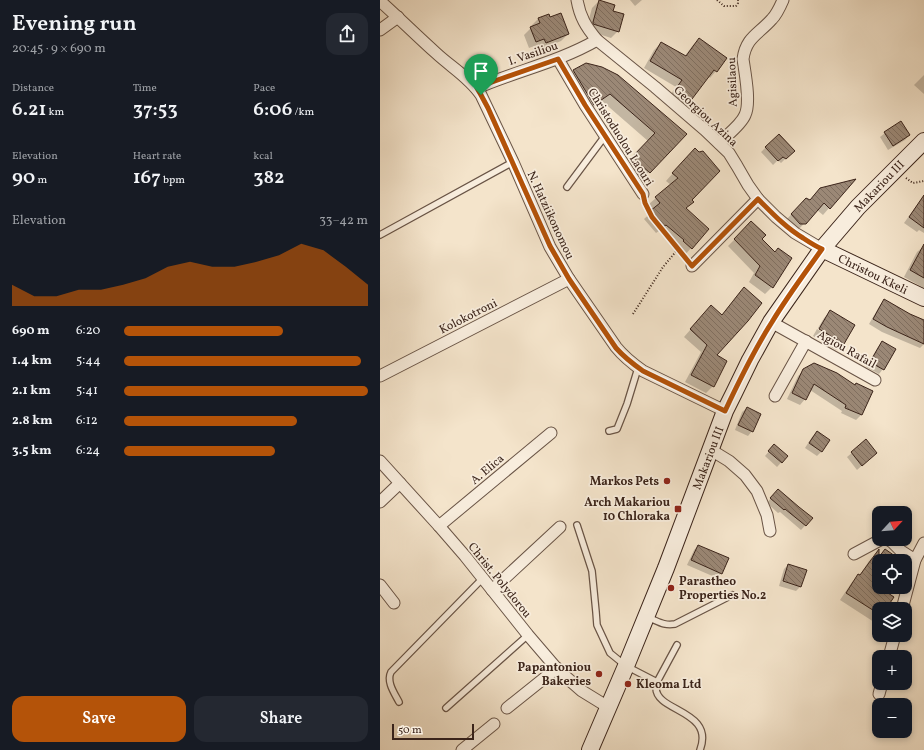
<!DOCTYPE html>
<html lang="en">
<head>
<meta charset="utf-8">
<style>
	body { margin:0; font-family:Vollkorn,serif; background:#242831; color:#f1f3f6; height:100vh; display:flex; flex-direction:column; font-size:15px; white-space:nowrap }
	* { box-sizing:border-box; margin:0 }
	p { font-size:13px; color:#9ea1a6 }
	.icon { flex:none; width:22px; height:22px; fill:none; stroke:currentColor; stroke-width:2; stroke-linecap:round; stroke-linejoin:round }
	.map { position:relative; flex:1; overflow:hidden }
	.side { display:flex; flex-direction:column; background:#171b24; width:380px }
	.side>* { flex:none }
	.needle { width:26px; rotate:64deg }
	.fabs { position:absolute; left:492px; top:506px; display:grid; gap:8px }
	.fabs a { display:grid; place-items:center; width:40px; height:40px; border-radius:8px; background:#171b24; box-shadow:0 2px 6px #0003; font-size:20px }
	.scale { position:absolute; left:12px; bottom:10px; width:82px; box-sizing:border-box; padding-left:4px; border:2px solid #3b241a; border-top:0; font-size:11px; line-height:14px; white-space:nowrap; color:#3b241a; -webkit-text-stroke:3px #f8eddd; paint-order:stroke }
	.pin { position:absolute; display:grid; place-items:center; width:34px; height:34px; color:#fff; margin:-41px -17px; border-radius:50% 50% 50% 0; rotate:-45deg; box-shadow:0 0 4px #0007 }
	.pin .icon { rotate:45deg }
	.round { display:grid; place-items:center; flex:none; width:42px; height:42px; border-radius:12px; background:#242831 }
	.summary { display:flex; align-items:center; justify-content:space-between; height:68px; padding:0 12px }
	h1 { font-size:22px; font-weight:600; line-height:30px }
	.metrics { display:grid; grid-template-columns:repeat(3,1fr); gap:6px; height:68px; padding:4px 12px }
	.metrics div { display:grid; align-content:center }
	.metrics b { font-size:20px; font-weight:600 }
	.metrics small { font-size:11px; font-weight:400 }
	.metrics p { font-size:11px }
	.chart { height:112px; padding:8px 12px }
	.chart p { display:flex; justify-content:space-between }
	.chart svg { width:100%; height:72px; margin-top:4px; fill:#b45309; opacity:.7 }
	.primary-button { display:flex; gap:8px; margin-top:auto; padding:8px 12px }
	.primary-button a { flex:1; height:46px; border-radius:12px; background:#b45309; color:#fff; font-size:16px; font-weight:600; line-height:46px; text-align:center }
	.primary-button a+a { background:#242831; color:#f1f3f6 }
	ul { padding:0 12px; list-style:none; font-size:13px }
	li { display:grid; grid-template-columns:64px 48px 1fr; align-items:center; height:30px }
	li i { height:10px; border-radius:5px; background:#b45309 }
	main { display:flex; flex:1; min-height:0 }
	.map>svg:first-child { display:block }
	.shadow { fill:#0003 }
	.building { fill:url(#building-back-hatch); stroke:#3b241a }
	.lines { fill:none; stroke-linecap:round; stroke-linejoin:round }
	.lane-casing { stroke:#695446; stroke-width:8 }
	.street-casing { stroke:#695446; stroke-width:13 }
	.secondary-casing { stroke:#3b241a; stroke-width:18 }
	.path { stroke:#3b241a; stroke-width:2; stroke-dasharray:1 2; stroke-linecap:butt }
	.lane { stroke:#f8eddd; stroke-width:5.5 }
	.street { stroke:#f8eddd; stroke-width:11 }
	.secondary { stroke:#f8eddd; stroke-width:16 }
	.route-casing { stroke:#fff; stroke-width:8 }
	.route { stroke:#b45309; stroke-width:5 }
	.poi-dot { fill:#8f2418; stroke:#f8eddd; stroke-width:1.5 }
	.labels { text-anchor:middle; stroke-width:3.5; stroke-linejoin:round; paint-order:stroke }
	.street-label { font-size:12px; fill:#3b241a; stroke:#f8eddd }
	.poi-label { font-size:12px; font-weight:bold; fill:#3b241a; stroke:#f8eddd; text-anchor:end }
</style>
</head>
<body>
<main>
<section class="side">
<div class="summary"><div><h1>Evening run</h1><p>20:45 · 9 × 690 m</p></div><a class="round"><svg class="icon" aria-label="share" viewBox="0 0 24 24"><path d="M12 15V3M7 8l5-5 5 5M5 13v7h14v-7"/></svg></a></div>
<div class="metrics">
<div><p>Distance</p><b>6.21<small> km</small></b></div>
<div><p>Time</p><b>37:53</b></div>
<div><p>Pace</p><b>6:06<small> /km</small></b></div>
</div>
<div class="metrics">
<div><p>Elevation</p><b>90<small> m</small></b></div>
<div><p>Heart rate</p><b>167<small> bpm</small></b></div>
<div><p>kcal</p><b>382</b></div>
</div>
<div class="chart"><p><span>Elevation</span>33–42 m</p>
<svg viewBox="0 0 160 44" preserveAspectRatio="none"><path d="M0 44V31L10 38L20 38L30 34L40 34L50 31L60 27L70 20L80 17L90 20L100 20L110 17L120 13L130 6L140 10L150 20L160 31V44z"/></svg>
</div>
<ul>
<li><b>690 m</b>6:20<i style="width:65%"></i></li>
<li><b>1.4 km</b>5:44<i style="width:97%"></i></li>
<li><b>2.1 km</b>5:41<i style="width:100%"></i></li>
<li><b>2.8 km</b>6:12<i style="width:71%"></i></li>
<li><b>3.5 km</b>6:24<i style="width:62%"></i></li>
</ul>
<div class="primary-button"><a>Save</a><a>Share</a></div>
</section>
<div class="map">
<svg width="544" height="750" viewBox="0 0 544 750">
	<defs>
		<pattern id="building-back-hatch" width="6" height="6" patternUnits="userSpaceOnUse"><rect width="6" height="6" fill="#9b8876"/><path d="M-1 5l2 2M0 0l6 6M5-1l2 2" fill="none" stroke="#806f60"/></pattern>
	</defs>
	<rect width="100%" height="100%" fill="#f4e4cb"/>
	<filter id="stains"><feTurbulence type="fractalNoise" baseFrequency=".005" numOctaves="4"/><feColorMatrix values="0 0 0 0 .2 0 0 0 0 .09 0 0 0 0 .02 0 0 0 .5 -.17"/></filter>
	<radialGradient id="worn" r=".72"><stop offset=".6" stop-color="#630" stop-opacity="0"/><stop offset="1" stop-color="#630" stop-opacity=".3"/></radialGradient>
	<g class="shadow">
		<path d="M250,0H262L255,6Z"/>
		<path d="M219,1L231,12L238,31L231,38L206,30L212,8Z"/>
		<path d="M168,15L169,18L188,34L181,41L159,50L157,45L149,48L144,35L152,27L151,26L158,19Z"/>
		<path d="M319,39L336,71L330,78L328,76L308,103L302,109L288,98L296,87L264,68L274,50L281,43L304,57L313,45Z"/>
		<path d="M194,71L305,134L261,180L245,165L268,141L222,101L206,112L186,79Z"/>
		<path d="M544,75V94L534,85Z"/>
		<path d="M505,133L529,135L525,140L508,150L500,137Z"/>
		<path d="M399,135L413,151L401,163L398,160L393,165L381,152Z"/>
		<path d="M308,156L310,200L305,209L328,229L304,256L297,248L298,247L279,231L276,233L264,219L274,210L269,204L291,185L286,181Z"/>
		<path d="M441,189L449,208L443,215L437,210L418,230L405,221L426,199L429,201Z"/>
		<path d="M544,196V233L539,230L537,232L524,223L540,201Z"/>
		<path d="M371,223L381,239L392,287L385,294L369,282L374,273L348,246Z"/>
		<path d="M544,246V288L524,277L537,252Z"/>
		<path d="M364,289L335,356L333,386L326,393L305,382L321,352L304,337L324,314L341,316L357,296Z"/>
		<path d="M504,300L530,315L544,321V344L540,348L502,332L489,324L500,305Z"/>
		<path d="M451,311L473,325L463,344V342L438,328L444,318Z"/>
		<path d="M437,329L462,344L456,350L433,336Z"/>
		<path d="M502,343L503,369L499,374L486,367L498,347Z"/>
		<path d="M424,370L492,391L481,415L476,420L461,413L462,411L430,390L425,399L420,405L407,399L418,376Z"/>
		<path d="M367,408L372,431L368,436L355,430L362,412Z"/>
		<path d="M437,433L442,451L437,456L425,448L432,437Z"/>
		<path d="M486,441L496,453L477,470L467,457Z"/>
		<path d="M390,450L407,456L397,467L385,456Z"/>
		<path d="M394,494L432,518L421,530L400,512L398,513L387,503Z"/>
		<path d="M318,546L341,573L337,578L307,565L314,550Z"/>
		<path d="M505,550L520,561H499V587H512L507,594L505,609H499V617L494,622L460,600L472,582L479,576L489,561L496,554L499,556Z"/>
		<path d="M408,565L421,586L416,591L399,586L404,569Z"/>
	</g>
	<g class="building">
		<path d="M219,0L235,5L233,11L244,14L239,32L213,24V22Z"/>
		<path d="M181,13L189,34L166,43L164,39L156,42L150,27L160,23L158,18L169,14L170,17Z"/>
		<path d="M319,38L347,58L337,72L334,70L309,103L294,91L302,80L270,61L281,42L306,56Z"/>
		<path d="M206,63L222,67L238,75L307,134L270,173L252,157L275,133L230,94L214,105L193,70Z"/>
		<path d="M521,121L530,135L513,146L504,132Z"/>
		<path d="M399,134L415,151L406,159L403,157L398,161L385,147Z"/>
		<path d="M315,148L319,152L323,151L340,171L312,200L314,202L306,208L329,229L312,249L303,241L304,240L286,225L283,227L270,211L280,203L275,197L298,178L292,173Z"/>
		<path d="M476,179L450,209L444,203L426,224H420L411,214L426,198L430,200L440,188Z"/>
		<path d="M544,195V228L529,217Z"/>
		<path d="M371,221L386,235L382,239L395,252L398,248L412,258L393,288L375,275L380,266L354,239Z"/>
		<path d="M544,244V278L530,270Z"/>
		<path d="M364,287L382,303L368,321L337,355L347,361L334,387L311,375L327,345L310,329L331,305L342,315Z"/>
		<path d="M504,299L530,314L544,320V344L507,327L493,319Z"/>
		<path d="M450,310L475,325L464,344L439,329Z"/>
		<path d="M502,341L516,349L504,370L490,362Z"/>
		<path d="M434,363L457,373L475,385L476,383L493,391L482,415L465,408L466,405L434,384L426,400L412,393L423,369Z"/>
		<path d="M367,407L381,414L373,432L358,425Z"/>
		<path d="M437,431L450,440L442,452L429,443Z"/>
		<path d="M486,439L497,453L482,466L471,452Z"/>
		<path d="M394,444L408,456L402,463L388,451Z"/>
		<path d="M398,489L419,507L433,518L426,526L405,509L404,510L390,498Z"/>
		<path d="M318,545L349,558L342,574L311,560Z"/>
		<path d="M499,549V557L505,549L522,561H499V587L514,597L506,609H499V614L466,593L478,574L480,575Z"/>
		<path d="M408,564L427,570L421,587L403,581Z"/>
	</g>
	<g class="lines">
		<g class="lane-casing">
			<g id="lane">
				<path d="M187,187L225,136"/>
				<path d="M0,235L133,162"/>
				<path d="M229,431L237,429L247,404L258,368"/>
				<path d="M197,525L212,571L216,612L217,625L230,653L246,666L277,682"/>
				<path d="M267,617C278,621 283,626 295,624L352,595"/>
				<path d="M297,645L277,682C277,682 276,688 276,688C276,712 335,710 320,750"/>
				<path d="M19,702C15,694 6,682 11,672L103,578"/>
				<path d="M66,708L148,635"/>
			</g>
		</g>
		<g class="street-casing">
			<g id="street">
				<path d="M197,0C200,17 206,27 217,40L275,87L325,130L349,153L357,166L368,185L378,199L396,217L415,233L442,249"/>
				<path d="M0,1C19,18 37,36 56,53C71,67 90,78 101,95L133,162L170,247L189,279L236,347C244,357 253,364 263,371L345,411"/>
				<path d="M0,30L18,17"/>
				<path d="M178,59L205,105L263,194"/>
				<path d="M97,88C136,71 179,62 217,40"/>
				<path d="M339,143C347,135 361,125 365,115C371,103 365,73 363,59C366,37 379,34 392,19C397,14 400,7 403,0"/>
				<path d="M312,266L378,199"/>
				<path d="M391,322L495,380"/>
				<path d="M0,376L189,279"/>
				<path d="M395,396L426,341"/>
				<path d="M331,450L349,461L365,475L377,491L387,515L390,531"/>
				<path d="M0,461L59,526L85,556L148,635L178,670L202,691L228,707"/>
				<path d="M0,502L20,483"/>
				<path d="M59,526L171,433"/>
				<path d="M507,539L512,542L521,551L535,560"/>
				<path d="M474,554L502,539"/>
				<path d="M0,585L14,603"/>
				<path d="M112,590L180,527"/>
				<path d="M522,609L535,560L544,543"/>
				<path d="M509,657L515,635"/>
				<path d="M499,694L502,683"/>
				<path d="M127,708L177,668"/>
				<path d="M82,750L114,724"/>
			</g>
		</g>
		<g class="secondary-casing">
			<g id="secondary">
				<path d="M442,249L544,298"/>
				<path d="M210,750L246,666L286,568L345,411L354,393L370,360L391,322L442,249L478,207L544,141"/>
			</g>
		</g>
		<g class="path">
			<path d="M337,0L344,6H356L358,3V0"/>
			<path d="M526,178L533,183L544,181"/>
			<path d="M266,203L272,217L305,257"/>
			<path d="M253,314L283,267L298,249"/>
		</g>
		<use href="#lane" class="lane"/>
		<use href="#street" class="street"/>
		<use href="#secondary" class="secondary"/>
	</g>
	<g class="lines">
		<g class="route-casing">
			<path id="route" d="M178,59L205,105L263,194L265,203L272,217L312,266L378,199C392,213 406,228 423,238C429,242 435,246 442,249C425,273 407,297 392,322C374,350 359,381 345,411L263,371C253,364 244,357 236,348L189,279L170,246L108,108L101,95L97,88L112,82Z"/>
		</g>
		<use href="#route" class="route"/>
	</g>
	<g class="poi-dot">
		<circle cx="287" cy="481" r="4"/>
		<rect x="294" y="505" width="8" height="8" rx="2"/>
		<circle cx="291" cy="588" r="4"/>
		<circle cx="219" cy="674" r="4"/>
		<circle cx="248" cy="684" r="4"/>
	</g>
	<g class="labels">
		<g class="street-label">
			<text transform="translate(153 53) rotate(-19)" y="4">I. Vasiliou</text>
			<text transform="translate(352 82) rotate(-92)" y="4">Agisilaou</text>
			<text transform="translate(326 116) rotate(43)" y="4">Georgiou Azina</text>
			<text transform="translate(241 137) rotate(58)" y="4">Christoduolou Laouri</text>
			<text transform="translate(499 186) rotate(-46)" y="4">Makariou III</text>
			<text transform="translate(171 215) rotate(65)" y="4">N. Hatziikonomou</text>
			<text transform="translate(493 274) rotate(26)" y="4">Christou Kkeli</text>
			<text transform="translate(88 316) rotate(-27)" y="4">Kolokotroni</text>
			<text transform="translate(467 349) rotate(29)" y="4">Agiou Rafail</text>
			<text transform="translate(328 458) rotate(-69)" y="4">Makariou III</text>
			<text transform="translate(107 469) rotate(-40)" y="4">A. Elica</text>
			<text transform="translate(120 580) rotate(51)" y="4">Christ. Polydorou</text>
		</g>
		<g class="poi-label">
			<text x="279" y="485">Markos Pets</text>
			<text x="290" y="506">Arch Makariou<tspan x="290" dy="14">10 Chloraka</tspan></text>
			<text x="299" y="585" text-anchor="start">Parastheo<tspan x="299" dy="14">Properties No.2</tspan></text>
			<text x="211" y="671">Papantoniou<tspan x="211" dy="14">Bakeries</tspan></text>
			<text x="256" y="688" text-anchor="start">Kleoma Ltd</text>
		</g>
	</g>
	<rect width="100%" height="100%" filter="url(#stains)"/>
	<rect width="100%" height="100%" fill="url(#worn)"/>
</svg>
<div class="fabs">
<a><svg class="needle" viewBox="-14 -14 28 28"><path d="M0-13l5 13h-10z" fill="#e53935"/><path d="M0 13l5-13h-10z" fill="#9ea1a6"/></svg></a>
<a><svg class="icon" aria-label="locate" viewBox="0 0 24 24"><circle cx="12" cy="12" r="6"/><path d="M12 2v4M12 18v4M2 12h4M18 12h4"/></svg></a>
<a><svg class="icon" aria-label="layers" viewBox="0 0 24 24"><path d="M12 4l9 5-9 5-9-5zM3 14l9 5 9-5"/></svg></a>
<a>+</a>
<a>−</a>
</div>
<div class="scale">50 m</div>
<div class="pin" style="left:101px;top:95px;background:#1e9e55"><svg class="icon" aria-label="arrive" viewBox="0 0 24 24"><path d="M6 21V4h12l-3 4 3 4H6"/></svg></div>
</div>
</main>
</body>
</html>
